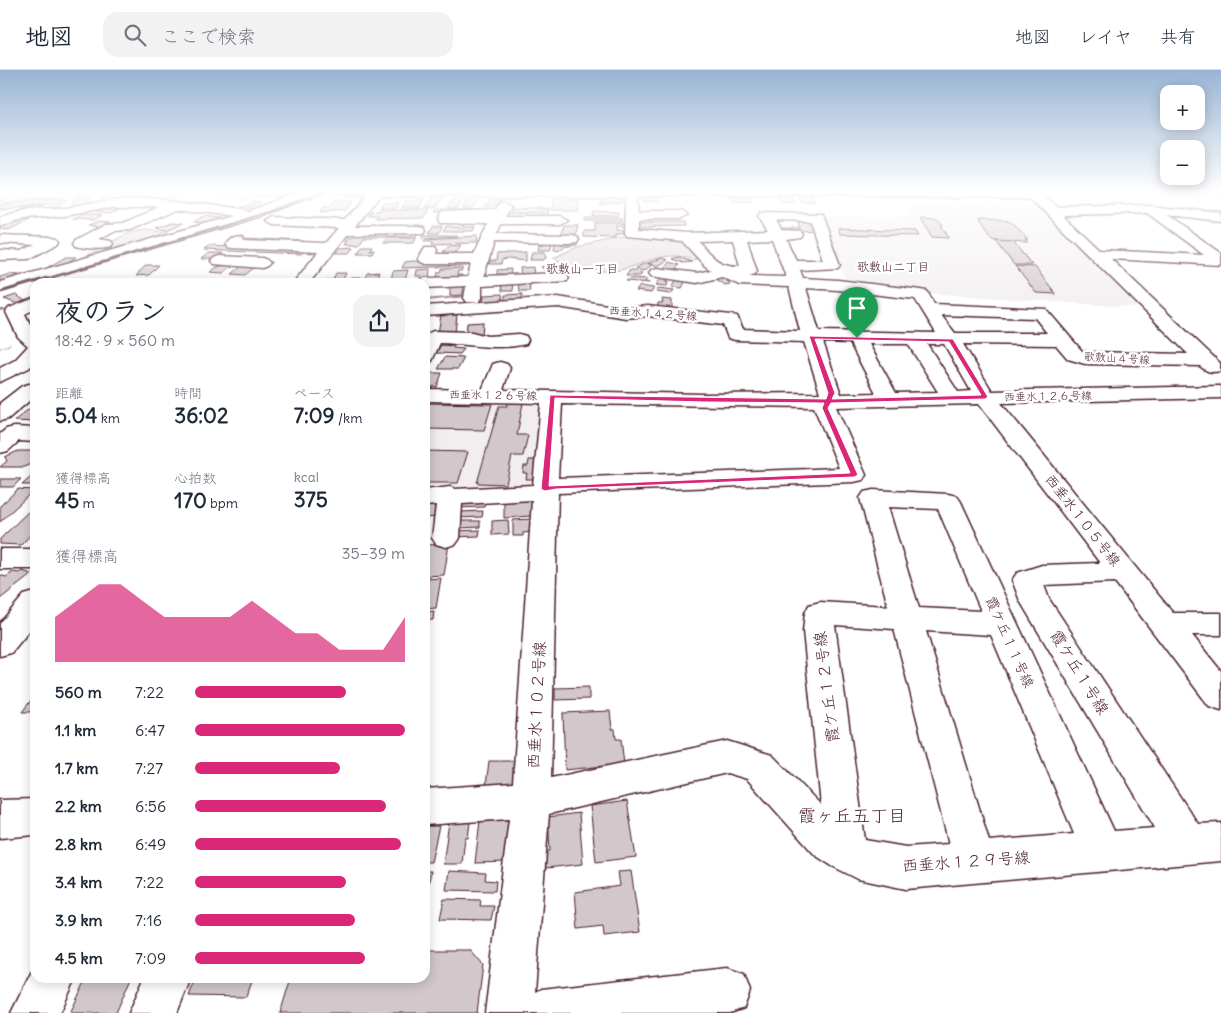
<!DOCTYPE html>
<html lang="ja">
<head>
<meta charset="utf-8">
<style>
	body { margin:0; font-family:Delius,"Klee One",sans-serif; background:#f2f2f3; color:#1f2937; height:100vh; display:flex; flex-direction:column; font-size:19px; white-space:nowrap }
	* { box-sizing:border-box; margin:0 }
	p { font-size:16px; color:#747a83 }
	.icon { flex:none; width:28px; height:28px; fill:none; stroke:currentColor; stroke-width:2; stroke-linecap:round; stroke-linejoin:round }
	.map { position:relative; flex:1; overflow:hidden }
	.sheet { position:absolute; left:30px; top:208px; width:400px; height:705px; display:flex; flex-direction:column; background:#fff; border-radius:15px; box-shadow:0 2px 12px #0003 }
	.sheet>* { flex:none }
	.tools { position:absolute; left:1160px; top:15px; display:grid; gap:10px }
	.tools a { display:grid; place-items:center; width:45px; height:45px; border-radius:10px; background:#fff; box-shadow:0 2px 12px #0003; font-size:25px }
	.pin { position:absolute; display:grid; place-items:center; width:42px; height:42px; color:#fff; margin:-51px -21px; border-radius:50% 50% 50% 0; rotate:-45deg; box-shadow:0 0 5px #0007 }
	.pin .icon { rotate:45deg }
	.round { display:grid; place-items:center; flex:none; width:52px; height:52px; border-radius:15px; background:#f2f2f3 }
	.overview { display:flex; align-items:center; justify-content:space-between; height:85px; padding:0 25px }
	h1 { font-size:28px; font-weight:800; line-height:38px }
	.figures { display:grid; grid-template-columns:repeat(3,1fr); gap:8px; height:85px; padding:5px 25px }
	.figures div { display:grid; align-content:center }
	.figures b { font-size:21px; font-weight:800 }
	.figures small { font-size:14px; font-weight:400 }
	.figures p { font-size:14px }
	.chart { height:140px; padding:10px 25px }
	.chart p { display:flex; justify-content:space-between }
	.chart svg { width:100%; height:90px; margin-top:5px; fill:#db2777; opacity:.7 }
	ul { padding:0 25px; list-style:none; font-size:16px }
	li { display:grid; grid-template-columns:80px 60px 1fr; align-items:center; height:38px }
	li i { height:12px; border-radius:6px; background:#db2777 }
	header { display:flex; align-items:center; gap:30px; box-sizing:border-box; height:70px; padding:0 25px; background:#fff; border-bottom:1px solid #e0e1e3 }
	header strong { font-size:24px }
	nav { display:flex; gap:28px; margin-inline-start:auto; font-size:18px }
	.search { width:350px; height:45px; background:#f2f2f3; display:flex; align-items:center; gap:12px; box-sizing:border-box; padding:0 18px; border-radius:15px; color:#747a83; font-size:19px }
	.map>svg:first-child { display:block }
	.built { fill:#f2eeef }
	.green { fill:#e5dee0; stroke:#987e86 }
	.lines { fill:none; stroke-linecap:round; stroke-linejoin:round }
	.stream { fill:#91787e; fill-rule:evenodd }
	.building { fill:#d2c7cb; stroke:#4a1f2b }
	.minor-casing { stroke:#4a1f2b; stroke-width:3 }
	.path { stroke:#4a1f2b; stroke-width:2; stroke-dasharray:0.5 2; stroke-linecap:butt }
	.minor { fill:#fff; fill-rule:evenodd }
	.rail-far1 { stroke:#4a1f2b; stroke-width:2 }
	.rail { stroke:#4a1f2b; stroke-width:2.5 }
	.route { fill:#db2777; stroke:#fff; fill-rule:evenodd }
	.labels { text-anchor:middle; stroke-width:5; stroke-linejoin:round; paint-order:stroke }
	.far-street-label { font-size:11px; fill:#4a1f2b; stroke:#fff }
	.far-neighbourhood-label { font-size:12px; fill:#4a1f2b; stroke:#fff }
	.street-label { font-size:14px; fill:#4a1f2b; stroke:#fff }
	.near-street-label { font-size:16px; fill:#4a1f2b; stroke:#fff }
	.near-neighbourhood-label { font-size:18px; fill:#4a1f2b; stroke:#fff }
</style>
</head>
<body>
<header>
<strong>地図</strong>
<div class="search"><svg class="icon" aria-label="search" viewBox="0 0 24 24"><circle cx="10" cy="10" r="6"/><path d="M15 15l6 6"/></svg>ここで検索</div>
<nav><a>地図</a><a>レイヤ</a><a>共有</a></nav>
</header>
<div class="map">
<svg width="1221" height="943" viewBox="0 0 1221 943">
	<rect width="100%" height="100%" fill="#fff"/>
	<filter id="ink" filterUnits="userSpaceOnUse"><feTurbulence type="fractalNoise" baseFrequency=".02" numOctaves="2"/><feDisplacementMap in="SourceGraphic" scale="10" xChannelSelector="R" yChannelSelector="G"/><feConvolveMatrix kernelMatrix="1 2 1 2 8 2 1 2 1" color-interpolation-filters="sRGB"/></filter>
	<g filter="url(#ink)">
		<g class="built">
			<path d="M1036,132L1146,238L942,224L847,214L822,147L909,146L912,143L907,138L917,135L932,134Z"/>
			<path d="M425,330L547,331L539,418L425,423Z"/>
		</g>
		<g class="green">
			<path d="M101,120H114L67,126L64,129L0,133V127L8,125Z"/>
			<path d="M196,120H313L293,129L271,127L240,128Z"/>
			<path d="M143,160L182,163L79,190L128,163Z"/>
			<path d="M632,165L683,169L696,186L695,190C664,180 653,191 624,199C605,205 570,197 553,188L577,177Z"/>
		</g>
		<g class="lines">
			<g class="stream">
				<path d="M467,225H468V227L425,231V229Z"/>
				<path d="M0,239H4L6,240L4,241H0Z"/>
			</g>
		</g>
		<g class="building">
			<path d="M178,121L188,122L169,131L158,130Z"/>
			<path d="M341,121L368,124L363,129L332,125Z"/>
			<path d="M156,122L153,127L100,131L105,125Z"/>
			<path d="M473,123H483L473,138H463Z"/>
			<path d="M468,124L458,139H448L457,125Z"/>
			<path d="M636,124H649L650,127H656L657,131H644V127H636Z"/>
			<path d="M750,124L754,132L734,133L730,125Z"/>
			<path d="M92,125L84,136L68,138L77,127Z"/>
			<path d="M602,126H622V131L600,134V131H605Z"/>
			<path d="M778,126H791L796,134H783Z"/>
			<path d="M798,126H810L815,133H803Z"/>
			<path d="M432,128H442L434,139H424Z"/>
			<path d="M490,129H500L496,136L485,137Z"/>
			<path d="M552,129H579L578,140H550Z"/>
			<path d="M60,130L59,131L67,130L62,134L0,139V134Z"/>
			<path d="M423,130L420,138H402L406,131Z"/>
			<path d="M251,131L261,132L241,140L232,138L245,135Z"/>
			<path d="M335,131L351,132L345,141L320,143L323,138H329Z"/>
			<path d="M399,132L396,138H379L382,133Z"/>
			<path d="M43,137L38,142L13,143L20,139Z"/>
			<path d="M508,137L541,138V139H548L547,143L506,142Z"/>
			<path d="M103,138H120L111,143L94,142Z"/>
			<path d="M380,140H428L424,148L375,149L377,146H368L370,142Z"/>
			<path d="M435,140H489L494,143H433Z"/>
			<path d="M594,141L619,142L618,146H593Z"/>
			<path d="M82,145H102L93,150L73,149Z"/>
			<path d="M37,146L8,160L0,159V156L10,152Z"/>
			<path d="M203,146L220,148L208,154L194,152Z"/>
			<path d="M920,147L937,148L943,155H941L949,168L932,167Z"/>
			<rect x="585" y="148" width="37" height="3"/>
			<path d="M798,149H811L815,160L787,162L783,158H799Z"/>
			<path d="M978,150L1008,151L1013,154L1028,170H1025L1027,173L995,171L990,169L978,152H980Z"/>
			<path d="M99,151L111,152L100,157L88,155Z"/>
			<path d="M172,152L183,153L167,160L156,158Z"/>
			<path d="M638,152H683L684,156L639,157Z"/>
			<path d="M595,153H625V156H617V160H624V163L616,165V167L611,168L584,167V161H595Z"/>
			<path d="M564,155H578L575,167H560Z"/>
			<path d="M433,156H442L439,163H429Z"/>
			<path d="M446,156L453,157H475L473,161H443Z"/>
			<path d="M838,158L915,161L918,166L840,164Z"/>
			<path d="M357,162L418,163L416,167H364L359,174H346L349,170H345L347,167H353Z"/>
			<path d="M424,165H456L458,166L422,168Z"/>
			<path d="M477,166L476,173L432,174L433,171H425L426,169Z"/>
			<path d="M244,168L304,171L300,174L239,172Z"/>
			<path d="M386,168H416L414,173H383Z"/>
			<path d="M570,171H577V175L563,177V179L554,180L555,173L569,175Z"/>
			<path d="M996,171L1013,172L1032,195H1014Z"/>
			<path d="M544,172H552L550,180H538L539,175H543Z"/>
			<path d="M461,175L456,182H443L448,176Z"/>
			<path d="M210,176L298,180H306L301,184L204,180Z"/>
			<path d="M362,176H372L370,180L374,179L372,183H358Z"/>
			<path d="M354,177L350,183H336L340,178Z"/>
			<path d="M526,182V191L508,189L502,190L501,194H489V191H496L497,184Z"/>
			<path d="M532,182H545L546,188L543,190H530Z"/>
			<path d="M209,183H223L215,189H201Z"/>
			<path d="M66,187H76L58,198L48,197Z"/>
			<path d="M679,187L692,192L683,193L672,189Z"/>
			<path d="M662,188L668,190L658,196L648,193Z"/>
			<path d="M413,191L423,192L422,193L470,192L468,196L402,198L405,192Z"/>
			<path d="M669,192L679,195L676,199L664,200Z"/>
			<path d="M559,193L563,197H559L564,201L550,204L541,197Z"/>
			<path d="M646,193L652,195L643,201L635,198Z"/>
			<path d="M146,195H159L149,205L136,206Z"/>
			<path d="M226,195L233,196L223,203L210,202L217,197Z"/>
			<path d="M243,195L256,196L245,205L232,204Z"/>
			<path d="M1015,196L1035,197L1056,224L1036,223Z"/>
			<path d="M533,197L534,206H521L520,198Z"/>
			<path d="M463,198L462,201H458L457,205H462V209L441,210V207H437L438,202H441L442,199Z"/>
			<path d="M430,199L429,208L420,209L421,206H416L417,200Z"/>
			<path d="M511,199L510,208L505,206V204H497V200Z"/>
			<path d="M408,200L405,210H391L393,201Z"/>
			<path d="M630,200H635L642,203L640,206H626Z"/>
			<path d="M379,202L375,212H349L351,208H365L367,203Z"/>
			<path d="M336,203H346L342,212H324L325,210H333Z"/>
			<path d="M10,204L19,205L0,212V207Z"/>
			<path d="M719,206L731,211H727L730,214L725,215L713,208Z"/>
			<path d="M662,207L668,208L666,211H669L667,216L656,215Z"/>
			<path d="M633,208L647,209L645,212L651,213L626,211Z"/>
			<path d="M677,209L686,210L682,218L672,217Z"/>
			<path d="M501,213H512L513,221H502Z"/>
			<path d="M518,213H529L530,221H519Z"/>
			<path d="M450,215H463V225L450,226Z"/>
			<path d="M640,216L654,218L651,223L636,221Z"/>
			<path d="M659,218L674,220L671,224L656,222Z"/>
			<path d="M502,224L503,232L483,233L484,225Z"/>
			<path d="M522,224V229L505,230V225Z"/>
			<path d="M16,225L27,232L18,234L4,229Z"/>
			<path d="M662,229L672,230V238H658V233H663Z"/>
			<path d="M441,245H457L455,263L438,264Z"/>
			<path d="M483,252L482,266H466L467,253Z"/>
			<path d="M441,275L454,276L453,278L464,279L460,284L436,283Z"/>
			<path d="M445,287L464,288L458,299H438Z"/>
			<path d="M425,303H442L437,317L425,316Z"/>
			<path d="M425,333L492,334L484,360L425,359Z"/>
			<path d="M508,333H523L517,365H528L523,386H512L506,414L477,413L499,336H507Z"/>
			<path d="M35,334V352L14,351Z"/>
			<path d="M18,381H35V392L24,397H0L7,391L5,387Z"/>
			<path d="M425,381L468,382L458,413H425Z"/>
			<path d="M529,390H542L539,409H526L527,403H523L524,396H528Z"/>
			<path d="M32,406H35V415H22Z"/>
			<path d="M0,409H21L13,417H0Z"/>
			<path d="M18,419L34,420L0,452V436Z"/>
			<path d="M534,429L535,438H531V446L504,448V431Z"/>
			<path d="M485,431L484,437L457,438L458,432Z"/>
			<path d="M440,434L439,447L425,448V436Z"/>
			<path d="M35,435V460L21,475L0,474V469Z"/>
			<path d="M483,441L482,447L458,448L459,442Z"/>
			<path d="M533,449L532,462L523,463V466H513V450Z"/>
			<path d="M508,450L509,464L492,465V451Z"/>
			<path d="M460,451H480V457L459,458Z"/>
			<path d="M480,460L479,466L453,467L454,461Z"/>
			<path d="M449,474L444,505L425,506V475Z"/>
			<path d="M22,501L32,504L0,529V505L6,507L13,502L19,503Z"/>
			<path d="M441,508L436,538L425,539V509Z"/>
			<path d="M434,541L433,550H425V542Z"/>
			<path d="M589,617V629L555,630V618Z"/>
			<path d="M35,625V642H22Z"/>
			<path d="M610,641L612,659H615L616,669H621L624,694L565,700L563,643Z"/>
			<path d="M489,691H517L514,715H486Z"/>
			<path d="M627,731L636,787L596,792L590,736Z"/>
			<path d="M579,743L583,794L537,799L536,783L550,781L548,747Z"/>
			<path d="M480,750H511L507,792L475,793Z"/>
			<path d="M449,752H470L468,768H465L462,794H443Z"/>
			<path d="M425,756H439L431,792H425Z"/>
			<path d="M425,801H431L426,826H425Z"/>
			<path d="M449,801L486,803L485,810L496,811L495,821L446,820Z"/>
			<path d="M631,801L640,862L604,866L603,856L578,859L575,822L620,816L618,802Z"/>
			<path d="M444,829L481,830L480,836H494L491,850L440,849Z"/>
			<path d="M425,880H470L483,895L477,943H280L291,908H425Z"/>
			<path d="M87,908H131L116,943H70Z"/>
			<path d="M196,908H253L246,927L189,926Z"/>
		</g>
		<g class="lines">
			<g class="minor-casing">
				<g id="minor">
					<path d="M308,120H325L323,123L259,147L0,222V212L232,146L178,139L130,160L114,161L99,169L111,171L113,174L111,177C101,180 86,179 76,176L74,173L76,170L106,154L123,153L159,137H114L64,146L23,149L0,156V147L3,146C23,139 43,140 64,138C83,136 101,130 120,129C160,127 200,134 239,139L245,142Z"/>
					<path d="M344,120H1037L1055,137L1150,135L1221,143V151L1167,145L1221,183V195L1111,189L1220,293V301C1211,303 1207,302 1200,296L1085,294L1068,289L1056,275L963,274L992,321L1221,316V328L1001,333L1173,543H1221V565H1192L1221,601V640L1209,636L1115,512L1044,515L1049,529L1198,754L1221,753V791L906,819L858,809L832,796L815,785L747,709L727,703L549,744L535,922L541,919L727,898L744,904L750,921L744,938L730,943H485L509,749L425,755V719L513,713L532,430L462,434L460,468L456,474L446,477L436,474L432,468L436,435L425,436V420L450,417L455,419L533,415L541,333L425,331V319L482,320L493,294L500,292L507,294L510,298L503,320L704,324L820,323L804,272L735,270L728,268L723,255L648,246L626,248L558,237L425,246V236L558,227L626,238L648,236L731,245L737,246L743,259L800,261L789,217L739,215L722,207L697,213L651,206L649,203L651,200L657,198L697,203L711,200L705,196L682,171L627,166L625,163L626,126H379L355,156H419L424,157L426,160L424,163L348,164L310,212H294L318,182L232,178L227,177L225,174C229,167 235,164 243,166L244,170L326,173L339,158L274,155L267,151L274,147L345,150L366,125L350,124ZM638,126L1030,127L1188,284L1086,282L1082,281L1046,239L934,234L927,221L921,220L838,210L803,208L800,200L838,198L840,195L821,144L761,143L759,146L768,160L686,163L639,159V149H680L687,145L680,141H639ZM1147,143L1204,185L1100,180L1063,145ZM776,150L810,151L823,190H796L786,169L800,167L802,164L800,161L782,160ZM772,169L786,207L749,206L755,204L757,201L747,170ZM733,170L740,196C717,196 712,186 698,171ZM806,218L838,220L915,229L936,263L819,261ZM941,245L1035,248L1047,263H955ZM823,272L850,273L876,323L841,324ZM869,274H908L938,322L896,323ZM927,274H944L971,321L958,322ZM562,334L814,337L839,398L558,408ZM979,334L1100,493L1042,495L1017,503L1012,510L1020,531L1155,758L1114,761L961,432L957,426L948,424L873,420L864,422L860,428L888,536L820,532L809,535L805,543L803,561L821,735L772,685L727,671L551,708L558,423L854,412L863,410L866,405L836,337ZM888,437L938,439L981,541L919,538ZM835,555L894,559L949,774L906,777L865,770ZM926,561L991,565L1074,764L989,771Z"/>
					<path d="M1214,120H1221V124L1216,123Z"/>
					<path d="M504,131L511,135L505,146H560L567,150L560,154H501L497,164L572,165L577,166L579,169L577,172L572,173L494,172L484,206L561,203L567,205L569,208L567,211L482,216V228L479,232H467L464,228L466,216L425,218V212H417L419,210L425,208L468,207L471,194H426L421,192L418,189L425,177H435L437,180L436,184H474L488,154L440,153L438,150L442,142L495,140L499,132Z"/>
					<path d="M0,165L53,167L58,168L60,171L58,174L29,189L0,190V180L21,181L35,175L0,173Z"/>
					<path d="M219,186L262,188L267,190L270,193L267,196L262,198L214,194L211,191L214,188Z"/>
					<path d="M35,228V239L25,244L35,264V292L29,298L0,312V298L15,290L28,276L18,267L6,242L9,238Z"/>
					<path d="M433,261L472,262L487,266L519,264L526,266L528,270L526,274C498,281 469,274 440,273L432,291L425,293V265Z"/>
					<path d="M29,314L35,315V326L8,349L0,351V333L22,316Z"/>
					<path d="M14,357L35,358V372L19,371L8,381L0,383V364L6,359Z"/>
					<rect x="0" y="479" width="35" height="20"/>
					<path d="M35,522V554L11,583L0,586V553L24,525Z"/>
					<path d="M35,729V765L0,768V730Z"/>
					<path d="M35,895V908H76L60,943H11Z"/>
					<path d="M144,908H191L177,943H129Z"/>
				</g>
			</g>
			<g class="path">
				<path d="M217,120L240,123L265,122"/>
				<path d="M0,278L11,274"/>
			</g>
			<use href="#minor" class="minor"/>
			<path class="rail-far1" d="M42,210L270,142L328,120"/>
			<path class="rail" d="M0,222L46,208"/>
		</g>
	</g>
	<linearGradient id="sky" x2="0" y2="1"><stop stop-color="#98b4d4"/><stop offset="0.48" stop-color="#fff"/><stop offset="1" stop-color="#fff" stop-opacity="0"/></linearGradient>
	<rect width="1221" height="252" fill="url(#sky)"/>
	<path class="route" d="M809,266L953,269L988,327L985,329L831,333L828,338L858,405L854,407L556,419L545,421L541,419L550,325L826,329L828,323ZM815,269L949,272L981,325L832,329L835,323ZM555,328L704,332L824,333L822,338L850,403L549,416Z"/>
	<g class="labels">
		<g class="far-street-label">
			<text transform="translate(653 243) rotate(4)" y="4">西垂水１４２号線</text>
			<text transform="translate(1117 288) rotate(3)" y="4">歌敷山４号線</text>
			<text transform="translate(493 325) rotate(1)" y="4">西垂水１２６号線</text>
			<text transform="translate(1048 326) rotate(-1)" y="4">西垂水１２６号線</text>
		</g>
		<g class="far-neighbourhood-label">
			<text x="893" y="201">歌敷山二丁目</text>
			<text x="582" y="203">歌敷山一丁目</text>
		</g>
		<g class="street-label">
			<text transform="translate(1083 450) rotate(52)" y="5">西垂水１０５号線</text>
			<text transform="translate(1010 572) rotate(66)" y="5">霞ケ丘１１号線</text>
		</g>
		<g class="near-street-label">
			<text transform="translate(1080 602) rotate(58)" y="6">霞ケ丘１号線</text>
			<text transform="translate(826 617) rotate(-97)" y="6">霞ケ丘１２号線</text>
			<text transform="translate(536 635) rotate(-87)" y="6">西垂水１０２号線</text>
			<text transform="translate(966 791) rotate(-4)" y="6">西垂水１２９号線</text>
		</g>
		<g class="near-neighbourhood-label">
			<text x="852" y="752">霞ヶ丘五丁目</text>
		</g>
	</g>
</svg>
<div class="tools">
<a>+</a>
<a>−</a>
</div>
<div class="pin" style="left:857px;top:268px;background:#1e9e55"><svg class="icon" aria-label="arrive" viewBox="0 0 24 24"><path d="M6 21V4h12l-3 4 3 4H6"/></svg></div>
<section class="sheet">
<div class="overview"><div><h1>夜のラン</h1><p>18:42 · 9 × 560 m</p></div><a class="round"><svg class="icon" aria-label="share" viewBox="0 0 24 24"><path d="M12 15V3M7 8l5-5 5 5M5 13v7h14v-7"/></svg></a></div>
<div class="figures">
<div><p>距離</p><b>5.04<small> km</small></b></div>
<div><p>時間</p><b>36:02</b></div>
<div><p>ペース</p><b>7:09<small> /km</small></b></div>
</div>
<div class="figures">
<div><p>獲得標高</p><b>45<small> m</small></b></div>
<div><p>心拍数</p><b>170<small> bpm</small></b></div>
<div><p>kcal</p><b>375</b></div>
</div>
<div class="chart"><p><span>獲得標高</span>35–39 m</p>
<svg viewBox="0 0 160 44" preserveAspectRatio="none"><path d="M0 44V22L10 14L20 6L30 6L40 14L50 22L60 22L70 22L80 22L90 14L100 22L110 30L120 30L130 38L140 38L150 38L160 22V44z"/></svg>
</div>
<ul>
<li><b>560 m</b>7:22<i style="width:72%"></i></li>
<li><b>1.1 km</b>6:47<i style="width:100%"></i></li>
<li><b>1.7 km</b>7:27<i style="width:69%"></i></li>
<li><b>2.2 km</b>6:56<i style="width:91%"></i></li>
<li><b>2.8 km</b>6:49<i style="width:98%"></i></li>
<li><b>3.4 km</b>7:22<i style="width:72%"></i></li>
<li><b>3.9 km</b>7:16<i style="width:76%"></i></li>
<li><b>4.5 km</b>7:09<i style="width:81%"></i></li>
</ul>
</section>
</div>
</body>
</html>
